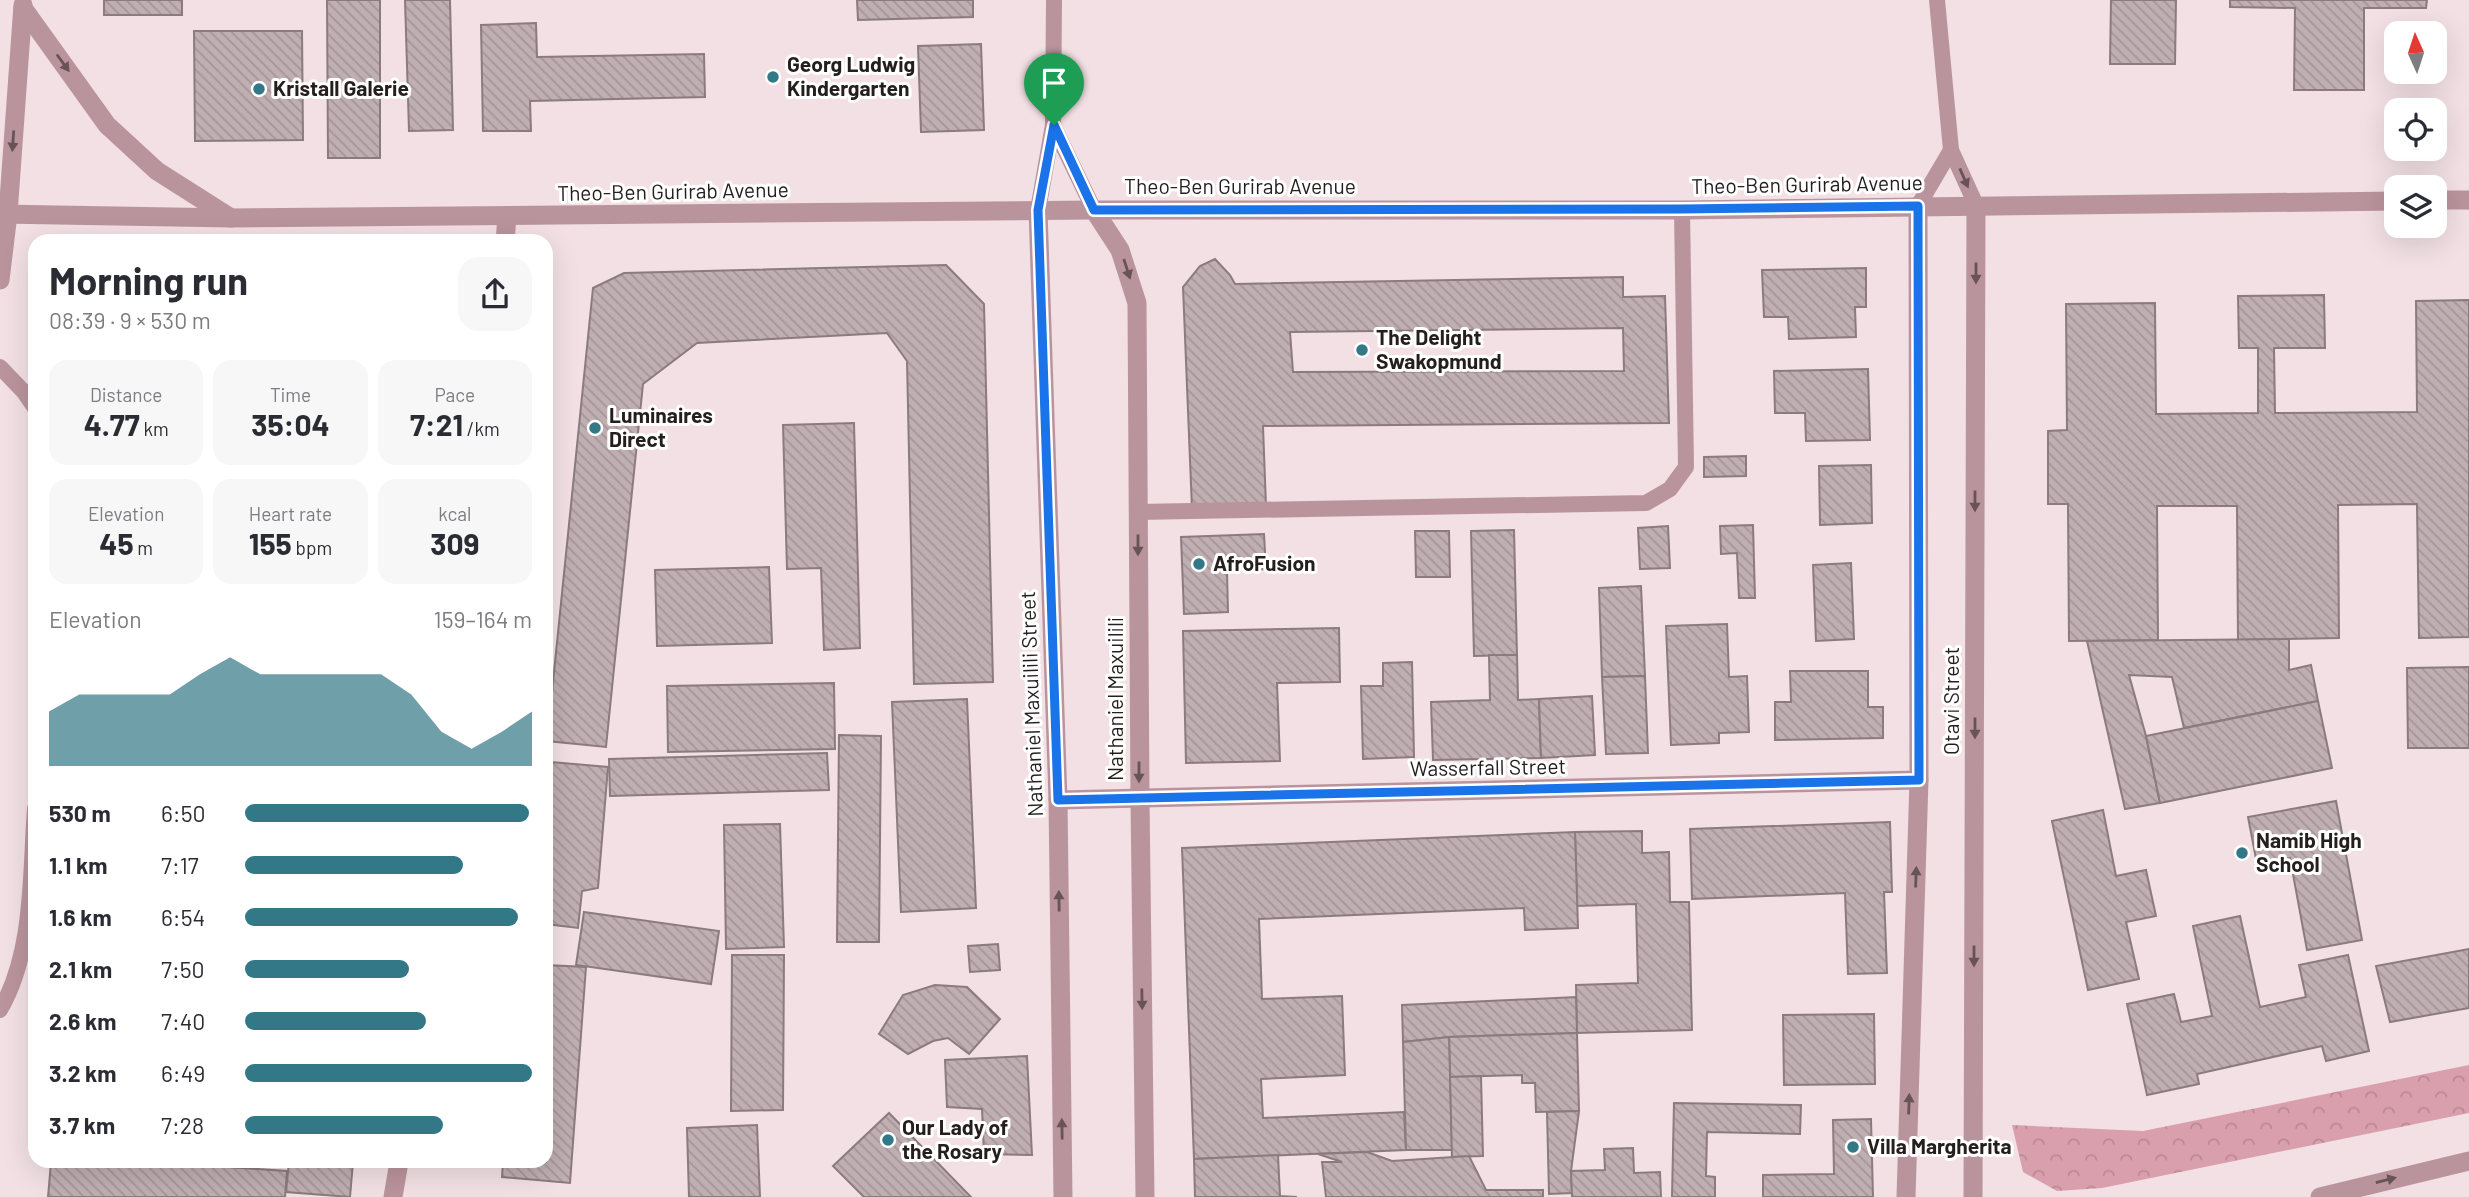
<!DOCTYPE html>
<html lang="en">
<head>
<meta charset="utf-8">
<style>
	body { margin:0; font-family:Barlow,sans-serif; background:#f7f7f7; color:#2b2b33; height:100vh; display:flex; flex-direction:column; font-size:26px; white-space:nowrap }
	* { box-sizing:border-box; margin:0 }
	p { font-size:23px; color:#7c7c81 }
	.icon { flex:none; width:38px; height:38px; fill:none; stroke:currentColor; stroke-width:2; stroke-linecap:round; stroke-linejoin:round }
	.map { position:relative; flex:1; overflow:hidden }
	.details { position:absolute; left:28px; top:234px; width:525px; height:934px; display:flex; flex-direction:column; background:#fff; border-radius:21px; box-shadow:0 7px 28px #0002 }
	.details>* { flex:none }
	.needle { width:46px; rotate:357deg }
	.tools { position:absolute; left:2384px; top:21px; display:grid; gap:14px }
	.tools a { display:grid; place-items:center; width:63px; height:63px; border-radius:14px; background:#fff; box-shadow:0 7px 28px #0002; font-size:35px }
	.pin { position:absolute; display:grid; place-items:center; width:60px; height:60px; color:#fff; margin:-72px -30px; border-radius:50% 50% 50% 0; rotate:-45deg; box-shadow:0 0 7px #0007 }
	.pin .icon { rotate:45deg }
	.round { display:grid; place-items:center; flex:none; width:74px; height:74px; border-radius:21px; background:#f7f7f7 }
	.overview { display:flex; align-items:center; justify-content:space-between; height:119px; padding:0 21px }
	h1 { font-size:38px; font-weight:700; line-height:52px }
	.stats { display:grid; grid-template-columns:repeat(3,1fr); gap:10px; height:119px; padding:7px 21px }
	.stats div { display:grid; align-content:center; border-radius:18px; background:#f7f7f7; text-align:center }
	.stats b { font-size:30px; font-weight:700 }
	.stats small { font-size:19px; font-weight:400 }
	.stats p { font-size:19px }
	.chart { height:196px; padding:14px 21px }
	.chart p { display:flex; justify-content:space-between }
	.chart svg { width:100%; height:126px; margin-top:7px; fill:#337887; opacity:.7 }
	ul { padding:0 21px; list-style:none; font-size:23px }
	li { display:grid; grid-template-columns:112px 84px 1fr; align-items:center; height:52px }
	li i { height:18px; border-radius:9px; background:#337887 }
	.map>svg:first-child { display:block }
	.park { fill:url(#park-crowns) }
	.building { fill:url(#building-back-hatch); stroke:#8b7b7e; stroke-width:2; fill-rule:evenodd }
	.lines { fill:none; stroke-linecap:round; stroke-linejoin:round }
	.service { stroke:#ba949d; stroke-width:16 }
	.minor { stroke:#ba949d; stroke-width:19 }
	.tertiary { stroke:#ba949d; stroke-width:19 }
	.oneway { fill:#685358 }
	.route-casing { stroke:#fff; stroke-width:14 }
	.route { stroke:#1a73e8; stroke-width:9 }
	.poi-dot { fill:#337887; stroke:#fff; stroke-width:2.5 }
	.labels { text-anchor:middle; stroke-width:6; stroke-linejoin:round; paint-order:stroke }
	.poi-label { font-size:21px; font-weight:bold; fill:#241e1f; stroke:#fff; text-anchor:start }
	.street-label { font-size:21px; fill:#241e1f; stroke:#fff }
</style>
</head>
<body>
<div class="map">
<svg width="2469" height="1197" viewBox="0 0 2469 1197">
	<defs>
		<pattern id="park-crowns" width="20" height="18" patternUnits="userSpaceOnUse" patternTransform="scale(1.75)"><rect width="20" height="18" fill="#da9fad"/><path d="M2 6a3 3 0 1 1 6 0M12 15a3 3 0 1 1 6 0" fill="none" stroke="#bb8894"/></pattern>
		<pattern id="building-back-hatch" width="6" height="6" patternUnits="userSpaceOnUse" patternTransform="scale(1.75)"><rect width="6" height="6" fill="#bfaeb2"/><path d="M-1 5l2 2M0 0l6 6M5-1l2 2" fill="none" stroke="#a49599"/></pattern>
	</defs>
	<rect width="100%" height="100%" fill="#f2e0e4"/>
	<path class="park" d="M2469,1065V1113L2102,1188L2057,1191L2023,1172L2012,1125L2143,1131Z"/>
	<g class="building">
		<rect x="104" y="0" width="78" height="15"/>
		<path d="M327,0H380V158H328Z"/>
		<path d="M405,0H450L453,130L409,131Z"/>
		<path d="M857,0H973V17L858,20Z"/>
		<path d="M2111,0H2176L2175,64H2110Z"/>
		<path d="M2230,0H2427L2426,8H2364V90H2294L2295,8L2230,7Z"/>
		<path d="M536,23L537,57L704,54L705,97L530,101L531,131H483L481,25Z"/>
		<path d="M194,31H302L303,140L195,141Z"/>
		<path d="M981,44L984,130L921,132L918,46Z"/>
		<path d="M1215,259L1230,275L1235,284L1623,277V297L1665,296L1669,423L1263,426L1266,506L1192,509L1183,287L1200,266ZM1623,328L1624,371L1293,372L1290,332Z"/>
		<path d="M946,265L984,304L993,682L914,684L907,361L887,333L697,343L643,384L606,747L547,741L593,288L624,273Z"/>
		<path d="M1866,268V307H1855L1856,337L1789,339L1788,317H1764L1762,270Z"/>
		<path d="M2324,295L2325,348H2274L2275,413L2417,412L2416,301L2469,300V637L2419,638L2417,504L2338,505L2339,638L2238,640L2237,506H2157L2158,640L2069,641L2068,504H2048V431L2067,430L2066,304L2155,303L2156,414L2258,413V348H2239L2238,296Z"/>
		<path d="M1868,369L1870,440L1806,441L1805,413H1775L1774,371Z"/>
		<path d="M854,423L860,648L824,650L821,568L787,569L783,425Z"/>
		<path d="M1746,456V476L1704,477V457Z"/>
		<path d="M1871,465L1872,523L1820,525L1819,466Z"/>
		<path d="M1753,525L1755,598H1739L1737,553L1721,554L1720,526Z"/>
		<path d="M1668,526L1670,568L1640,569L1638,528Z"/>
		<path d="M1514,530L1517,655L1474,656L1471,531Z"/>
		<path d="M1415,531H1449L1450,577H1416Z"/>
		<path d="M1264,534L1266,569L1227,571L1228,612L1184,614L1181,537Z"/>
		<path d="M1851,563L1854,639L1816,641L1813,565Z"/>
		<path d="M769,567L772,643L657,646L655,570Z"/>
		<path d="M1641,586L1645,676L1602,677L1599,588Z"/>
		<path d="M1727,624L1729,677L1747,676L1749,732L1719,733V743L1671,745L1666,626Z"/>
		<path d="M1339,628L1340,682L1277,683L1280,761L1186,763L1183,631Z"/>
		<path d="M2289,639V670L2311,665L2318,701L2184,728L2172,677L2129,675L2146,736L2160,803L2125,809L2087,641Z"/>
		<path d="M1489,655H1517L1518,700L1539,699L1541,758L1433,760L1431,702L1490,700Z"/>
		<path d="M1412,662L1414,757L1363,759L1361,686H1383V663Z"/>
		<path d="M2469,667V748H2408L2407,668Z"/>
		<path d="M1790,671H1868V707H1883V738L1775,740V702H1791Z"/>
		<path d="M1645,676L1648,753L1606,754L1602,677Z"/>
		<path d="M834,683L835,749L668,752L667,686Z"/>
		<path d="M1592,696L1595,755L1541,758L1539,699Z"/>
		<path d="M967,699L976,908L901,912L892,702Z"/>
		<path d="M2318,701L2332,768L2160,803L2146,736Z"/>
		<path d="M839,735L881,736L879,942H837Z"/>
		<path d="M827,753L829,790L610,796L609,759Z"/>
		<path d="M551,762L608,767L598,888L582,891L578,928L546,924V815Z"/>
		<path d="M2336,801L2362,940L2307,950L2290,858L2257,864L2248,817Z"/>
		<path d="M2103,810L2116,876L2146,870L2156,916L2126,922L2139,979L2088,990L2052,821Z"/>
		<path d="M1890,822L1892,892H1884L1887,973L1848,974L1845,893L1692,899L1690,829Z"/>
		<path d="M780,824L784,947L726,949L724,825Z"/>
		<path d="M1642,831V853L1669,852L1670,902H1689L1692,1030L1577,1033L1576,985L1638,983L1636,904L1577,906L1575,832Z"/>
		<path d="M1575,832L1578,928L1525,930L1524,908L1259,919L1262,999L1342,996L1345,1075L1261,1079L1263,1118L1404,1112L1406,1150L1194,1159L1182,848Z"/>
		<path d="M584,912L719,931L711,984L576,965Z"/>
		<path d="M2240,916L2260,1007L2306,997L2299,965L2348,955L2369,1051L2326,1061L2322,1046L2197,1074L2199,1084L2147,1095L2127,1004L2174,994L2181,1022L2212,1016L2193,926Z"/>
		<path d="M998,944L1000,970L970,972L968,946Z"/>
		<path d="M2469,949V1008L2390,1022L2376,966Z"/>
		<path d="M732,955H784L783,1110L731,1111Z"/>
		<path d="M546,965L586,967L570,1183L502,1177L503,1162H546Z"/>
		<path d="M935,985L967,987L1000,1019L969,1054L948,1038L933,1041L908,1054L879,1034L903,995Z"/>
		<path d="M1576,997L1577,1033L1449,1037L1403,1042L1402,1005Z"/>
		<path d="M1874,1014L1875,1084L1784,1085L1783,1015Z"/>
		<path d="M1577,1033L1579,1111L1536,1112L1535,1083H1522V1075L1450,1077L1449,1037Z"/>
		<path d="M1449,1037L1452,1150H1406L1403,1042Z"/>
		<path d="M1027,1056L1032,1155L984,1154L982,1109L947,1107L945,1060Z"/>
		<path d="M1481,1076L1483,1156L1452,1157L1450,1077Z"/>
		<path d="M1674,1103L1801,1105L1800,1134L1707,1132L1706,1176L1715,1177V1197H1672Z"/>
		<path d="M1579,1111L1571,1171L1572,1193L1549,1194L1547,1112Z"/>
		<path d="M889,1113L971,1197H864L833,1166Z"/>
		<path d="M1871,1119L1873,1197H1763V1175L1834,1174L1833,1120Z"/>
		<path d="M757,1125L760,1197H689L687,1128Z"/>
		<path d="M1633,1148L1634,1173L1660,1172L1661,1197H1572L1571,1171L1605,1170L1604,1149Z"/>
		<path d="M1367,1152L1392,1161L1469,1156L1486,1190H1543V1197H1326L1322,1162H1342L1318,1154Z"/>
		<path d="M1278,1155L1280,1196L1297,1197H1195L1194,1159Z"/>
		<path d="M51,1162H149L287,1171L285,1197H48Z"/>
		<path d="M289,1162H353L350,1197L286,1192Z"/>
	</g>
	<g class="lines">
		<g class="service">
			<path d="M1937,0L1951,150L1976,205"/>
			<path d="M1053,125L1094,210"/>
			<path d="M1918,206L1951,150"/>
			<path d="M1038,210L1053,125L1054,0"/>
			<path d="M0,367L24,392L35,408"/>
			<path d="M1137,512L1646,503L1670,489L1686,467L1682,210"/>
			<path d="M0,1010C34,952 30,874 35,808"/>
		</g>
		<g class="minor">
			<path d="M2434,200H2469"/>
			<path d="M1038,210L1058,800L1063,1197"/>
			<path d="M1094,210L1120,250L1137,303L1140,800L1145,1197"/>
			<path d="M0,214L231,218L1094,210H1682L2396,201"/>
			<path d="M505,242L507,216"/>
			<path d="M1058,800L1919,780"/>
			<path d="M393,1197L399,1162"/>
			<path d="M1906,1197L1919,780L1918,206"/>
			<path d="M1973,1197L1976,205"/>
		</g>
		<g class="tertiary">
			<path d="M23,8L107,125L157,171L231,218"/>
			<path d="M0,280L8,214L23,5"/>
			<path d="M2320,1197L2469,1161"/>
		</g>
	</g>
	<defs><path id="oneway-solid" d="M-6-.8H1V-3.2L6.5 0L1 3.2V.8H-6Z" transform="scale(1.75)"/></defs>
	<g class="oneway">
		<use href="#oneway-solid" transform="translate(63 63) rotate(54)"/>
		<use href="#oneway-solid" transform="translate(13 141) rotate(94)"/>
		<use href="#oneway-solid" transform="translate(1964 178) rotate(66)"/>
		<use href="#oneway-solid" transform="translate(1127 269) rotate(72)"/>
		<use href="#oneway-solid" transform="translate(1976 273) rotate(90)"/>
		<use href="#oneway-solid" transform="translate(1975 501) rotate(90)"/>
		<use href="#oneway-solid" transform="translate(1138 545) rotate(90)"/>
		<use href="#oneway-solid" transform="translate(1975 728) rotate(90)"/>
		<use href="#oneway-solid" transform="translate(1139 772) rotate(90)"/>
		<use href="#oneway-solid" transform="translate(1916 877) rotate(-88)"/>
		<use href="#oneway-solid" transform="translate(1059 901) rotate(-91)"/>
		<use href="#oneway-solid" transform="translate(1974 956) rotate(90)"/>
		<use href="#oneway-solid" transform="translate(1142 999) rotate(89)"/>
		<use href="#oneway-solid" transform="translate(1909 1104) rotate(-88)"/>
		<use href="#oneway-solid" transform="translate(1062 1129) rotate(-91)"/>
		<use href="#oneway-solid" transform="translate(2386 1180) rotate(-14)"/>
	</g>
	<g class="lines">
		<g class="route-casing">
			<path id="route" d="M1054,125L1094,210L1682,209L1918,206L1919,780L1058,800L1038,210Z"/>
		</g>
		<use href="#route" class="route"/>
	</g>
	<g class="poi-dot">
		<circle cx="773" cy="77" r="7"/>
		<circle cx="259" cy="89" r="7"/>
		<circle cx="1362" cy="350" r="7"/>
		<circle cx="595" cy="428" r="7"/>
		<circle cx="1199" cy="564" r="7"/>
		<circle cx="2242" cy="853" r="7"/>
		<circle cx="888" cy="1140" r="7"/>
		<circle cx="1853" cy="1147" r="7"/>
	</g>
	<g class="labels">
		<g class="poi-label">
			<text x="787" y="72">Georg Ludwig<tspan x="787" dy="24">Kindergarten</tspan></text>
			<text x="273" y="96">Kristall Galerie</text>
			<text x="1376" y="345">The Delight<tspan x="1376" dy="24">Swakopmund</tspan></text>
			<text x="609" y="423">Luminaires<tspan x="609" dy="24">Direct</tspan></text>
			<text x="1213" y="571">AfroFusion</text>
			<text x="2256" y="848">Namib High<tspan x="2256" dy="24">School</tspan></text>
			<text x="902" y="1135">Our Lady of<tspan x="902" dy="24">the Rosary</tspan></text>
			<text x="1867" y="1154">Villa Margherita</text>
		</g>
		<g class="street-label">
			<text transform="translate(1807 185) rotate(-1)" y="7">Theo-Ben Gurirab Avenue</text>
			<text x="1240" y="194">Theo-Ben Gurirab Avenue</text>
			<text transform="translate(673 192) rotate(-1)" y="7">Theo-Ben Gurirab Avenue</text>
			<text transform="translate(1116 699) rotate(-90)" y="7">Nathaniel Maxuilili</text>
			<text transform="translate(1952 701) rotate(-90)" y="7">Otavi Street</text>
			<text transform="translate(1032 704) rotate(-92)" y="7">Nathaniel Maxuilili Street</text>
			<text transform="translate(1488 768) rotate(-1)" y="7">Wasserfall Street</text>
		</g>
	</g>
</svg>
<div class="tools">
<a><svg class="needle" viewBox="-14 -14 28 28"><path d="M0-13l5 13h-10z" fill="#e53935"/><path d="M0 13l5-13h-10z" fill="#7c7c81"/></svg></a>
<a><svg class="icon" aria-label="locate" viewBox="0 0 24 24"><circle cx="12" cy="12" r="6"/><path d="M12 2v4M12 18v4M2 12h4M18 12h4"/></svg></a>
<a><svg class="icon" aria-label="layers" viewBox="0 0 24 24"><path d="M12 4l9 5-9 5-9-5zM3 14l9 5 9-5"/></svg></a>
</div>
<div class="pin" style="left:1054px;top:125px;background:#1e9e55"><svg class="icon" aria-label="arrive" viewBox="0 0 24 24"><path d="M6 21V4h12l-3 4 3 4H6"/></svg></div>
<section class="details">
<div class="overview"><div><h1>Morning run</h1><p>08:39 · 9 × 530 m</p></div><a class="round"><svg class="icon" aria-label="share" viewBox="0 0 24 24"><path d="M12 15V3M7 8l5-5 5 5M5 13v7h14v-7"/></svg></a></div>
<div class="stats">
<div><p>Distance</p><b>4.77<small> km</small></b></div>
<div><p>Time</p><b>35:04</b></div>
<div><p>Pace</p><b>7:21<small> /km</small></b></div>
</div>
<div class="stats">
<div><p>Elevation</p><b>45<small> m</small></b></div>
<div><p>Heart rate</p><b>155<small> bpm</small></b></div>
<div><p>kcal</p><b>309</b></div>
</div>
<div class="chart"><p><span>Elevation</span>159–164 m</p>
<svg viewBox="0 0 160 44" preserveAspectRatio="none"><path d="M0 44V25L10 19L20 19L30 19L40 19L50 12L60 6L70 12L80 12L90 12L100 12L110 12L120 19L130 32L140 38L150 32L160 25V44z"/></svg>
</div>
<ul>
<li><b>530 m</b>6:50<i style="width:99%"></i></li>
<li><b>1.1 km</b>7:17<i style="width:76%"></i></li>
<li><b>1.6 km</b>6:54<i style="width:95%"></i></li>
<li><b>2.1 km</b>7:50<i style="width:57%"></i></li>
<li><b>2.6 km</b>7:40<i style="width:63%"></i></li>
<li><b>3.2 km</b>6:49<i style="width:100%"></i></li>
<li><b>3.7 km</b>7:28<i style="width:69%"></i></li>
</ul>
</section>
</div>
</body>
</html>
